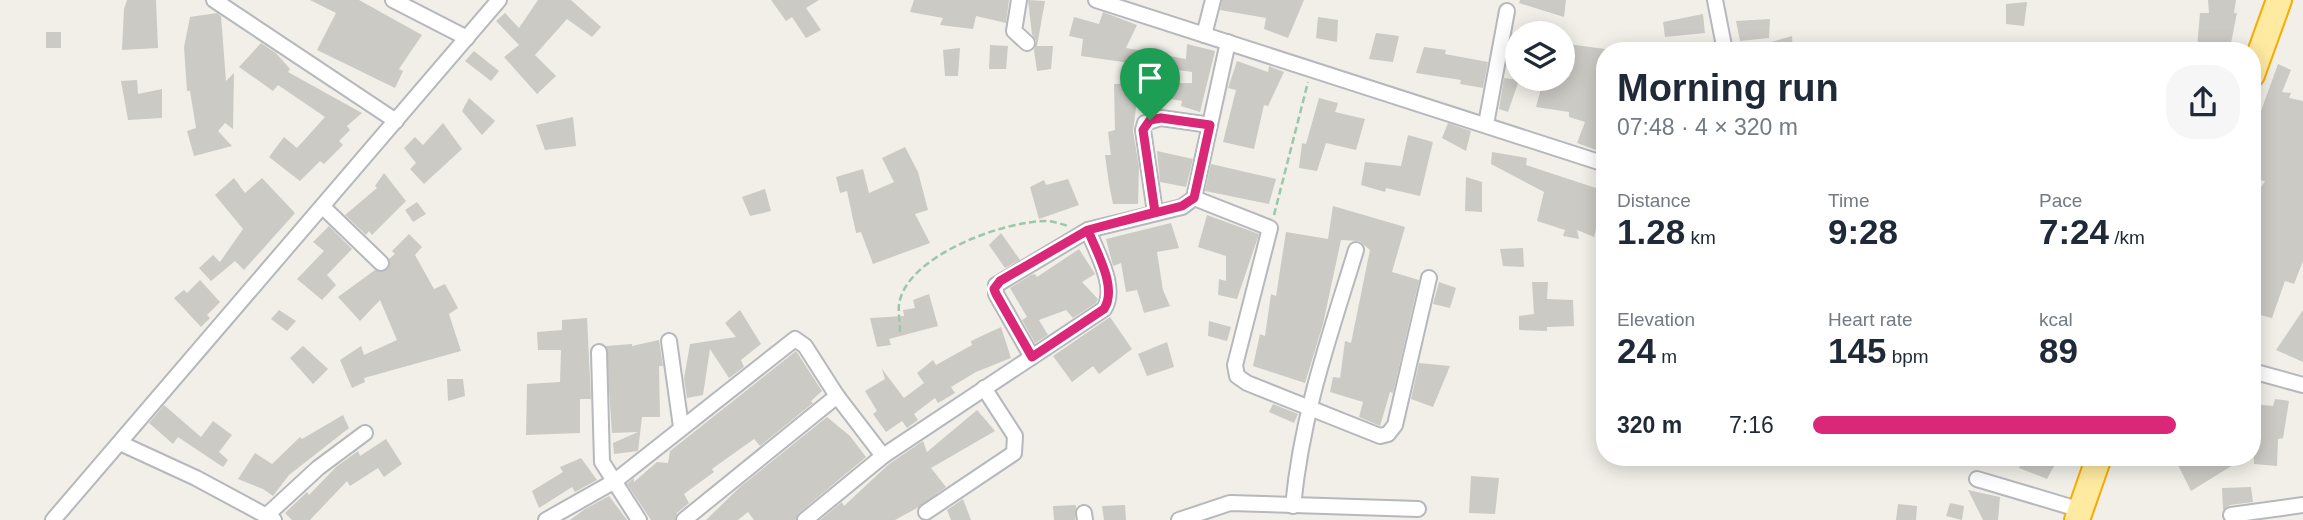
<!DOCTYPE html>
<html lang="en">
<head>
<meta charset="utf-8">
<style>
	body { margin:0; font-family:Arial,sans-serif; background:#f6f6f7; color:#1f2937; height:100vh; display:flex; flex-direction:column; font-size:26px; white-space:nowrap }
	* { box-sizing:border-box; margin:0 }
	p { font-size:23px; color:#747a83 }
	.icon { flex:none; width:38px; height:38px; fill:none; stroke:currentColor; stroke-width:2; stroke-linecap:round; stroke-linejoin:round }
	.map { position:relative; flex:1; overflow:hidden }
	.panel { position:absolute; left:1596px; top:42px; width:665px; height:424px; display:flex; flex-direction:column; background:#fff; border-radius:28px; box-shadow:0 4px 18px #0003 }
	.panel>* { flex:none }
	.controls { position:absolute; left:1505px; top:21px; display:grid; gap:14px }
	.controls a { display:grid; place-items:center; width:70px; height:70px; border-radius:50%; background:#fff; box-shadow:0 4px 18px #0003; font-size:35px }
	.pin { position:absolute; display:grid; place-items:center; width:60px; height:60px; color:#fff; margin:-72px -30px; border-radius:50% 50% 50% 0; rotate:-45deg; box-shadow:0 0 7px #0007 }
	.pin .icon { rotate:45deg }
	.round { display:grid; place-items:center; flex:none; width:74px; height:74px; border-radius:28px; background:#f6f6f7 }
	.headline { display:flex; align-items:center; justify-content:space-between; height:119px; padding:0 21px }
	h1 { font-size:38px; font-weight:800; line-height:52px }
	.stats { display:grid; grid-template-columns:repeat(3,1fr); gap:10px; height:119px; padding:7px 21px }
	.stats div { display:grid; align-content:center }
	.stats b { font-size:35px; font-weight:800 }
	.stats small { font-size:19px; font-weight:400 }
	.stats p { font-size:19px }
	ul { padding:0 21px; list-style:none; font-size:23px }
	li { display:grid; grid-template-columns:112px 84px 1fr; align-items:center; height:52px }
	li i { height:18px; border-radius:9px; background:#db2777 }
	.map>svg:first-child { display:block }
	.building { fill:#cccac5 }
	.lines { fill:none; stroke-linecap:round; stroke-linejoin:round }
	.minor-casing { stroke:#b5b8bc; stroke-width:18 }
	.trunk-casing { stroke:#f9ab00; stroke-width:28 }
	.path { stroke:#9cc7a9; stroke-width:2.5; stroke-dasharray:7 3.5; stroke-linecap:butt }
	.minor { stroke:#fff; stroke-width:14 }
	.trunk { stroke:#feeaa1; stroke-width:24 }
	.route-casing { stroke:#fff; stroke-width:14 }
	.route { stroke:#db2777; stroke-width:9 }
</style>
</head>
<body>
<div class="map">
<svg width="2303" height="520" viewBox="0 0 2303 520">
	<rect width="100%" height="100%" fill="#f1efe8"/>
	<g class="building">
		<path d="M127,0H156L158,48L122,50L124,9Z"/>
		<path d="M310,0H359L422,35L399,69L403,71L395,88L317,50L336,13Z"/>
		<path d="M538,0H571L601,27L592,37L567,19L535,55L556,76L537,94L504,57L519,45L496,21L505,13L519,28Z"/>
		<path d="M771,0H819L806,8L821,30L806,38L792,17L786,21Z"/>
		<path d="M914,0H1009L1006,23L976,16L973,29L940,25L943,18L910,12Z"/>
		<path d="M1028,0L1045,1L1037,46H1053L1051,69L1037,71L1034,50L1036,41L1032,34Z"/>
		<path d="M1222,0H1304L1288,38L1264,29L1266,18L1220,10Z"/>
		<path d="M1520,0H1566L1564,17L1519,3Z"/>
		<path d="M2208,0H2236L2234,13H2237L2230,48H2197L2200,13H2209Z"/>
		<path d="M2027,2L2024,26L2006,24V4Z"/>
		<path d="M1103,12L1137,25L1126,48L1186,59L1187,44L1215,51L1200,112L1181,106L1182,101L1138,93L1133,131L1139,167L1138,204H1113L1109,184L1105,155H1111L1108,132L1115,130L1114,84L1192,83V72L1081,56L1083,39L1069,36L1074,17L1099,24Z"/>
		<path d="M217,13L221,16L226,81L234,73L233,129L225,123L218,131L232,146L194,156L187,131L196,128L190,91H187L184,47L190,17Z"/>
		<path d="M1703,14L1705,33L1665,37L1663,22Z"/>
		<path d="M1318,17L1338,20L1337,42L1316,38Z"/>
		<path d="M1770,19L1769,38L1740,41L1736,21Z"/>
		<rect x="46" y="32" width="15" height="16"/>
		<path d="M1376,33L1399,36L1393,62L1369,59Z"/>
		<path d="M1792,36L1793,51H1753V47Z"/>
		<path d="M261,43L276,53L290,69L288,72L362,113L347,126L350,130L339,141L343,145L324,164L320,161L300,181L269,157L284,137L297,148L325,117L278,85L273,91L239,67Z"/>
		<path d="M1568,44L1605,49V115L1601,128L1605,129V135L1599,151L1577,143L1585,122L1569,117V112L1536,107L1543,81L1561,84Z"/>
		<path d="M990,45L1008,46L1006,69H989Z"/>
		<path d="M1424,47L1446,50L1445,54L1488,62L1483,88L1460,84L1461,80L1416,73Z"/>
		<path d="M960,48L958,76H945L943,50Z"/>
		<path d="M474,51L499,71L491,81L465,61Z"/>
		<path d="M1237,61L1268,72L1269,66L1284,72L1268,106L1264,105L1254,149L1223,142L1236,90L1228,88Z"/>
		<path d="M2278,64L2291,70L2282,92L2291,93L2289,98L2303,101V261L2294,284L2285,281L2272,318L2252,313V201L2265,181L2252,179V156L2257,122Z"/>
		<path d="M1504,78L1519,80L1508,112L1499,109Z"/>
		<path d="M137,80L138,94L162,89V118L128,120L121,81Z"/>
		<path d="M469,98L495,121L482,135L462,111Z"/>
		<path d="M1319,98L1338,103L1335,112L1365,119L1356,150L1326,143L1317,171L1299,168L1302,143L1306,144Z"/>
		<path d="M573,117L576,146L545,150L536,125Z"/>
		<path d="M443,123L462,149L424,184L410,169L416,163L404,148L415,137L423,145Z"/>
		<path d="M1448,123L1471,131L1466,151L1442,138Z"/>
		<path d="M1408,135L1433,142L1420,196L1386,188L1385,192L1361,185L1365,162L1401,166Z"/>
		<path d="M905,147L918,172L928,210L915,214L930,243L873,264L861,232L856,233L847,191L840,193L836,177L863,169L869,193L894,182L882,158Z"/>
		<path d="M1157,151L1193,159L1186,187L1160,182Z"/>
		<path d="M1492,152L1527,158L1526,165L1605,191L1594,237L1577,230L1579,239L1563,236L1565,230L1537,221L1544,192L1491,164Z"/>
		<path d="M1211,164L1276,179L1269,204L1205,191Z"/>
		<path d="M384,173L406,201L372,235L369,231L366,235L345,215L377,188L375,186Z"/>
		<path d="M1466,177L1482,182V212L1465,211Z"/>
		<path d="M234,178L245,193L262,178L295,213L244,270L235,261L211,281L199,268L213,255L220,262L243,229L215,195Z"/>
		<path d="M1068,179L1079,205L1039,219L1030,187L1044,180L1046,185Z"/>
		<path d="M765,189L771,211L750,216L742,197Z"/>
		<path d="M417,202L426,214L413,222L405,210Z"/>
		<path d="M1333,206L1405,227L1392,272L1419,280L1393,393L1390,392L1380,426L1359,417L1363,402L1330,392L1333,377L1340,378L1345,341L1351,343L1370,250L1359,241L1341,240L1323,324L1305,383L1253,366L1260,334L1265,336L1271,294L1276,296L1286,232L1328,239Z"/>
		<path d="M1207,215L1259,234L1237,299L1218,295L1219,279L1226,281V256L1198,247Z"/>
		<path d="M1171,223L1179,248L1157,252L1163,290L1170,306L1144,313L1137,290L1126,292L1121,263L1113,266L1106,239Z"/>
		<path d="M329,226L352,249L327,275L336,285L322,300L297,279L324,251L313,242Z"/>
		<path d="M1001,233L1020,260L1005,268L989,245Z"/>
		<path d="M409,234L422,247L415,255L434,289L445,284L458,308L449,314L461,351L364,378L365,382L352,388L340,360L361,346L364,355L397,340L380,300L360,321L338,297L375,270H387L389,259L395,254L392,251Z"/>
		<path d="M1523,248L1524,267L1503,266L1500,249Z"/>
		<path d="M1079,249L1095,274L1082,282L1098,299L1096,303L1073,318L1066,310L1039,320L1048,335L1035,343L1022,320L1027,317L1010,288L1031,275L1035,274L1037,277Z"/>
		<path d="M200,280L220,302L207,315L210,318L201,327L174,298L184,290L187,293Z"/>
		<path d="M1439,282L1456,288L1450,308L1433,304Z"/>
		<path d="M1532,282H1548L1547,299L1573,300L1574,326L1547,327V331L1519,330V316L1534,314Z"/>
		<path d="M929,294L938,326L889,339L891,345L877,347L870,318L904,316L903,310L915,308L913,300Z"/>
		<path d="M279,310L296,321L287,331L271,319Z"/>
		<path d="M740,310L761,344L741,360L744,367L729,378L710,349L703,395L687,398L684,378L690,344L736,337L725,323Z"/>
		<path d="M2303,310V362L2276,350Z"/>
		<path d="M1110,317L1132,349L1099,374L1093,366L1072,382L1053,356Z"/>
		<path d="M587,318L591,399H580V433L526,435L527,384L560,382L561,350H538L537,332L562,330V320Z"/>
		<path d="M1209,321L1231,327L1227,341L1208,336Z"/>
		<path d="M1001,327L1011,358L976,372L951,387L955,393L938,403L935,398L914,414L918,420L907,428L902,421L886,432L873,414L877,411L865,391L885,379L882,369L904,398L924,383L917,373L933,360L936,365L972,345L971,341Z"/>
		<path d="M659,340L663,366H659L660,417H642L638,451L614,454L613,443L638,432L612,433L606,346L632,344V346Z"/>
		<path d="M1167,342L1174,367L1147,376L1138,354Z"/>
		<path d="M303,346L328,369L313,384L290,358Z"/>
		<path d="M796,351L822,391L811,401L813,403L760,446L754,439L712,469L714,472L684,494L689,503L677,513L675,520H651L627,484L634,478V482L657,462L668,463L670,451Z"/>
		<path d="M1419,363L1450,366L1433,407L1411,399Z"/>
		<path d="M447,379H463L465,396L448,401Z"/>
		<path d="M2275,399L2289,401L2283,438L2278,439L2277,466L2254,464L2252,404L2273,406Z"/>
		<path d="M1273,404L1298,414L1294,423L1269,412Z"/>
		<path d="M164,405L201,437L213,421L232,435L219,452L228,460L223,467L178,437L173,444L149,423Z"/>
		<path d="M977,410L995,431L931,468L946,487L917,508L895,520H820L842,502L844,506L889,464L923,441L927,452Z"/>
		<path d="M343,415L349,428L289,475L273,496L263,489L238,479L255,453L272,464L300,437L302,439Z"/>
		<path d="M827,417L850,436L866,457L799,513L796,520H754L748,512L738,520H706L740,487Z"/>
		<path d="M386,439L402,464L384,477L378,468L350,486L347,481L310,520H292L285,513L307,492L309,495L336,467L358,451L360,456Z"/>
		<path d="M2024,457H2059L2047,479L2019,468Z"/>
		<path d="M2174,457H2246L2191,491Z"/>
		<path d="M581,458L597,480L575,492L572,487L539,508L532,491L563,472L560,467Z"/>
		<path d="M1471,476L1499,478L1495,514L1469,513Z"/>
		<path d="M2251,487L2253,502L2230,505L2223,510L2222,488Z"/>
		<path d="M1968,490L2000,497L1998,520H1983Z"/>
		<path d="M609,496L627,520H570L585,509Z"/>
		<path d="M963,499L971,520H951L947,510Z"/>
		<path d="M1950,503L1964,506L1962,520L1946,516Z"/>
		<path d="M1898,504L1917,506L1916,520H1896Z"/>
		<path d="M1076,505L1075,520H1054L1053,506Z"/>
		<path d="M1125,505L1126,520H1104L1102,506Z"/>
	</g>
	<g class="lines">
		<g class="minor-casing">
			<g id="minor">
				<path d="M214,0L396,121"/>
				<path d="M393,0L467,38"/>
				<path d="M1019,0L1014,31L1027,43"/>
				<path d="M1096,0L1605,164"/>
				<path d="M1715,0L1725,51"/>
				<path d="M1204,35L1213,0"/>
				<path d="M1486,124L1507,11"/>
				<path d="M1194,198L1270,228L1235,365L1237,376L1247,383L1380,436L1388,434L1395,425L1429,278"/>
				<path d="M323,207L381,263"/>
				<path d="M1155,212L1143,130L1145,123L1161,118L1210,125"/>
				<path d="M669,341L681,427"/>
				<path d="M599,352L602,462L639,520"/>
				<path d="M1032,357L996,294V285L1088,230"/>
				<path d="M2252,371L2303,385"/>
				<path d="M120,443L196,478L274,520"/>
				<path d="M1977,479L2081,510"/>
				<path d="M1293,506C1302,413 1329,338 1356,250"/>
				<path d="M926,512L1014,453L1015,436L984,388"/>
				<path d="M1084,513L1085,520"/>
				<path d="M267,515L318,468L365,433"/>
				<path d="M2231,515L2303,505"/>
				<path d="M53,520L499,0"/>
				<path d="M546,520L615,481L795,339L805,346L837,396L883,456"/>
				<path d="M684,520L837,396"/>
				<path d="M805,520L883,456L1104,309C1118,287 1096,252 1088,230L1182,207L1194,198L1228,42"/>
				<path d="M1179,520L1230,503L1418,509"/>
			</g>
		</g>
		<g class="trunk-casing">
			<g id="trunk">
				<path d="M2252,75L2279,0"/>
				<path d="M2077,520L2099,457"/>
			</g>
		</g>
		<g class="path">
			<path d="M1274,215L1308,82"/>
			<path d="M900,332C900,323 898,313 899,305C905,256 1004,221 1046,221C1053,221 1061,224 1068,226"/>
		</g>
		<use href="#minor" class="minor"/>
		<use href="#trunk" class="trunk"/>
	</g>
	<g class="lines">
		<g class="route-casing">
			<path id="route" d="M1150,120L1143,130L1155,212L1088,230C1096,252 1118,287 1104,309L1032,357L996,294L994,289L1000,281L1088,230L1182,206L1194,198L1210,125L1161,118L1150,120"/>
		</g>
		<use href="#route" class="route"/>
	</g>
</svg>
<div class="controls">
<a><svg class="icon" aria-label="layers" viewBox="0 0 24 24"><path d="M12 4l9 5-9 5-9-5zM3 14l9 5 9-5"/></svg></a>
</div>
<div class="pin" style="left:1150px;top:120px;background:#1e9e55"><svg class="icon" aria-label="arrive" viewBox="0 0 24 24"><path d="M6 21V4h12l-3 4 3 4H6"/></svg></div>
<section class="panel">
<div class="headline"><div><h1>Morning run</h1><p>07:48 · 4 × 320 m</p></div><a class="round"><svg class="icon" aria-label="share" viewBox="0 0 24 24"><path d="M12 15V3M7 8l5-5 5 5M5 13v7h14v-7"/></svg></a></div>
<div class="stats">
<div><p>Distance</p><b>1.28<small> km</small></b></div>
<div><p>Time</p><b>9:28</b></div>
<div><p>Pace</p><b>7:24<small> /km</small></b></div>
</div>
<div class="stats">
<div><p>Elevation</p><b>24<small> m</small></b></div>
<div><p>Heart rate</p><b>145<small> bpm</small></b></div>
<div><p>kcal</p><b>89</b></div>
</div>
<ul>
<li><b>320 m</b>7:16<i style="width:85%"></i></li>
</ul>
</section>
</div>
</body>
</html>
